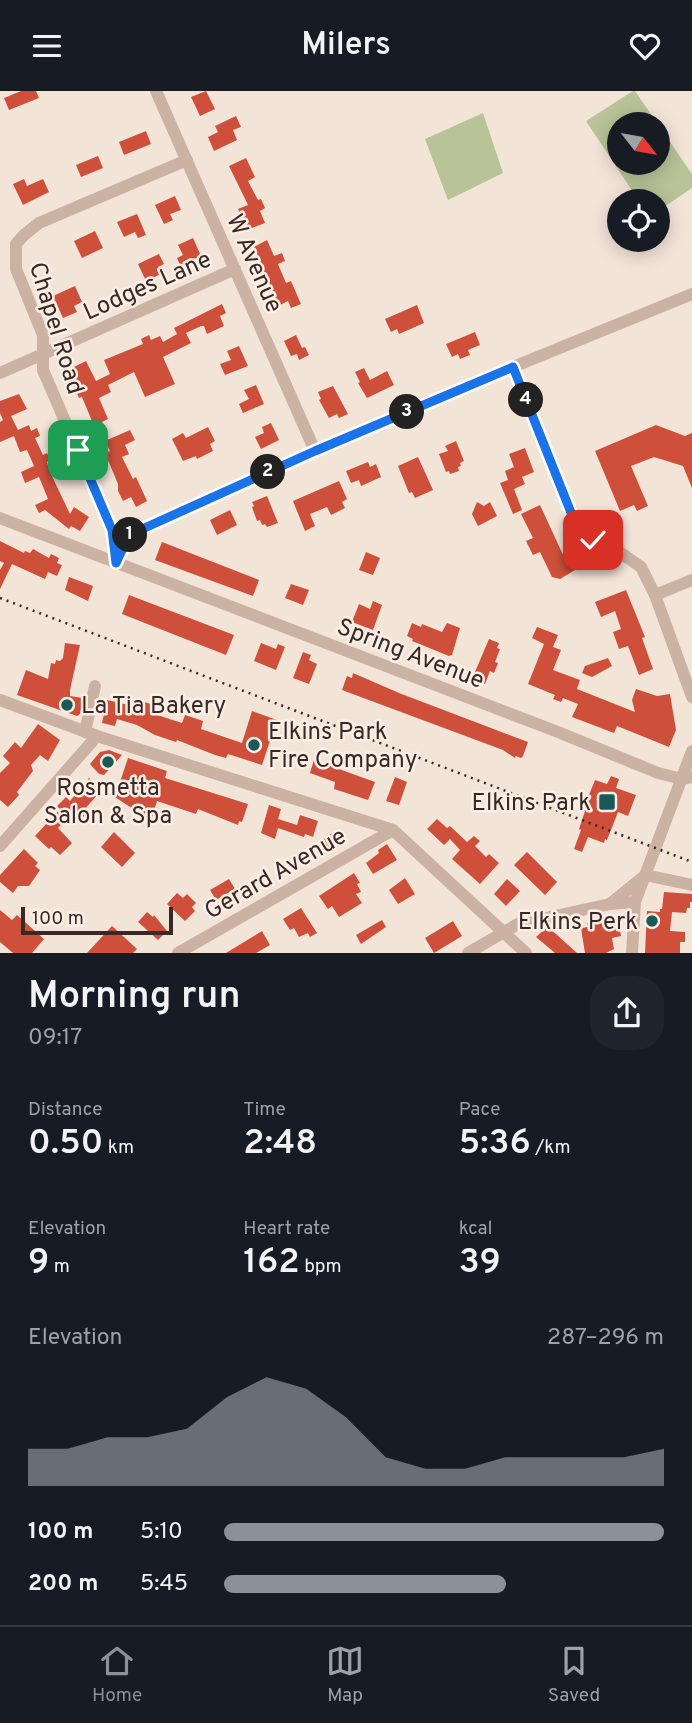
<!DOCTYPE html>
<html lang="en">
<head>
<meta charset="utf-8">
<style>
	body { margin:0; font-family:Overpass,sans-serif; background:#20242c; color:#f1f3f6; height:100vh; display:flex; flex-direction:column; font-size:26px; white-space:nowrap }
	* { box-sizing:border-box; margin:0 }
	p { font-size:23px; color:#9ea1a6 }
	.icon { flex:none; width:38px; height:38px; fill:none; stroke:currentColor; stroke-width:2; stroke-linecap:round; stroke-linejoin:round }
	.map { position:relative; height:862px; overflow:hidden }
	.panel { display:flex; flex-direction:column; background:#171b24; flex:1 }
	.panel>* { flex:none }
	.needle { width:46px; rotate:121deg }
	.controls { position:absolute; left:607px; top:21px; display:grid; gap:14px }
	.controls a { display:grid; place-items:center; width:63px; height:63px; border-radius:50%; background:#171b24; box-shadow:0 4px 18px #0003; font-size:35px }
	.scale { position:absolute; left:21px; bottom:18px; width:152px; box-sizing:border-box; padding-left:7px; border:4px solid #362926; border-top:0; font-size:19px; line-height:24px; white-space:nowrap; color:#362926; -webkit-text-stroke:5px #faeee5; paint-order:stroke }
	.pin { position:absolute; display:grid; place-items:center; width:60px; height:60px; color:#fff; margin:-30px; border-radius:14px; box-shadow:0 4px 10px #0006 }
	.km { position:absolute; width:35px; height:35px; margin:-18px; border-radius:50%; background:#222; color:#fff; font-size:19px; line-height:35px; text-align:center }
	.round { display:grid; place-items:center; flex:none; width:74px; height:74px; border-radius:28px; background:#20242c }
	.headline { display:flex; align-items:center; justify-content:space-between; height:119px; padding:0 28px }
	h1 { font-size:38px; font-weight:600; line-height:52px }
	.figures { display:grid; grid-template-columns:repeat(3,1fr); gap:10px; height:119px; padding:7px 28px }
	.figures div { display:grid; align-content:center }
	.figures b { font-size:35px; font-weight:600 }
	.figures small { font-size:19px; font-weight:400 }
	.figures p { font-size:19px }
	.chart { height:196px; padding:14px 28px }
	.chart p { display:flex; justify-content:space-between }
	.chart svg { width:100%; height:126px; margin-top:7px; fill:#8c9099; opacity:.7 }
	ul { padding:0 28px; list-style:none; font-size:23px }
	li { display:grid; grid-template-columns:112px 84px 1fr; align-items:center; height:52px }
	li i { height:18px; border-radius:9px; background:#8c9099 }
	header { display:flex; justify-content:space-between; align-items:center; height:91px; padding:0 28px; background:#171b24; font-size:32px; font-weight:600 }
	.dock { display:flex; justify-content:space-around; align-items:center; height:98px; border-top:2px solid #363941; background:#171b24; font-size:19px; color:#9ea1a6 }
	.dock a { display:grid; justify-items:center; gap:4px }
	.dock .active { color:#8c9099 }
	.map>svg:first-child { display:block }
	.green { fill:#b8c397; fill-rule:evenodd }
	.building { fill:#ce503b }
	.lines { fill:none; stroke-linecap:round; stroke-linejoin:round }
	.minor { stroke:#ccb2a3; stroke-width:12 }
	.rail { stroke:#362926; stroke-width:2.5; stroke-dasharray:2 5; stroke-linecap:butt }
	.route-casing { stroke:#fff; stroke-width:14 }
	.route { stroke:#1a73e8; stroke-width:9 }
	.poi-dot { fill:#195a58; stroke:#faeee5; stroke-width:2.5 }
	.labels { text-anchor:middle; stroke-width:5; stroke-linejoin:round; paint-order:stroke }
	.street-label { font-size:24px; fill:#362926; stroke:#faeee5 }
	.poi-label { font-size:24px; fill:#362926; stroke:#faeee5; text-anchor:start }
</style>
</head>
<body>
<header><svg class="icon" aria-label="menu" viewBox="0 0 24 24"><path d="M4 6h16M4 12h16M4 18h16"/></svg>Milers<svg class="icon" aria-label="heart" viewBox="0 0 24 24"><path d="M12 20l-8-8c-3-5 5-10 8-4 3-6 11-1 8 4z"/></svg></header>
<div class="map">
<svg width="692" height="862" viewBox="0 0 692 862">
	<rect width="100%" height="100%" fill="#f3e4d8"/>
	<g class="green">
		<path d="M633,0H635L692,83V97L658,120V110H639L586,30ZM658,33V72H620V33Z"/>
		<path d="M483,22L503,82L448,109L425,48Z"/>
	</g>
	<g class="building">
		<path d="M21,0H36L39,7L9,19L4,7Z"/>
		<path d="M206,0L215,18L200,25L191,6Z"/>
		<path d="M236,25L241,36L233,39L237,49L214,60L208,46L218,41L215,35Z"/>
		<path d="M146,40L151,53L124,64L119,51Z"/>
		<path d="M98,65L103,77L81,86L76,74Z"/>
		<path d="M246,67L255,86L248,90L258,109L261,108L265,117L260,120L265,132L247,139L238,118L248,114L229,75Z"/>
		<path d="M24,88L27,95L43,88L49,101L23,114L13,93Z"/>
		<path d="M175,105L181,119L170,123L173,129L164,133L155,114Z"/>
		<path d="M137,123L146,144L138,147L135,141L124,146L117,131Z"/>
		<path d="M95,140L103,157L82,167L74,150Z"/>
		<path d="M193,147L201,165L180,174L177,167L183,164L178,154Z"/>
		<path d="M267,149L274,165L282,162L285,170L278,173L286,192L291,190L301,213L291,217L288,210L278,215L261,174L256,176L252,168L258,165L254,156Z"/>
		<path d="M159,163L164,173L158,176L161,183L146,190L138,173Z"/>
		<path d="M75,195L82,211L74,215L77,221L63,227L53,205Z"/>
		<path d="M222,213L226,222L220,225L224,235L207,243L204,235H201L186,242L191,252L163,266L175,293L145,306L134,281L108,294L111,301L99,307L108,328L94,335L82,306L79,307L74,295L76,294L68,279L86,270L96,290L110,283L104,269L143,253L141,248L149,244L151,249L160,245L163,251L177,243L174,237Z"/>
		<path d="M417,214L424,232L399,243L397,238L391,241L385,228Z"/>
		<path d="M475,241L480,254L468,259L470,264L460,268L458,263L452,266L446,253Z"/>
		<path d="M296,244L302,257L305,256L309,264L299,269L297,263L291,265L284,250Z"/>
		<path d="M239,255L248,275L225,284L220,273L231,269L227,260Z"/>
		<path d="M364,277L370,289L387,280L394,294L367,307L358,292L360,291L355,281Z"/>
		<path d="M256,294L264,313L243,322L239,313L249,308L244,299Z"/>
		<path d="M333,295L348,323L339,327L337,323L329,327L319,309L321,308L318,301Z"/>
		<path d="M19,303L27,318L11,325L18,339L29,334L31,340L37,337L40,345L35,347L43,364L47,362L50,369L47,371L50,381L70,423L74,416L89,426L80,440L71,435L69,438L45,419L39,422L35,414L48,408L39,386L25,392L21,381L34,375L27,359L20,361L14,345L0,351V331L3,329L0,322V310Z"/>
		<path d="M271,332L279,349L261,358L255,346L264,342L262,336Z"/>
		<path d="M656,334L685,345L692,342V397L683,375L654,366L631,375L648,415L637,420L634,414L620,420L595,360Z"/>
		<path d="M208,336L215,350L210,353L213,360L197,368L196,365L183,370L172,348L183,342L186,347Z"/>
		<path d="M130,339L135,349L125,354L129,363L122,366L133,388L136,386L147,410L136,416L131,406L123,410L118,400V393L105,362L110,360L105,350Z"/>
		<path d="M456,350L464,370L460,372L461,375L458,376L459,380L450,383L449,380L446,381L439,363L448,360L445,355Z"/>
		<path d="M525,357L534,381L522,386L525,393L514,398L522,419L513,423L500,392L508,389L505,380L514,376L509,363Z"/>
		<path d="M418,366L433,399L415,407L412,401L409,402L398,375Z"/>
		<path d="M368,371L370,376L376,373L381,386L361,395L359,389L351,392L346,380Z"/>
		<path d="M339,390L347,408L342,411L345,417L331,424L327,416L310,423L315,435L305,440L293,410Z"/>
		<path d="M267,405L278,432L267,436L265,433L262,434L260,429L257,430L252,416L254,415L252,411Z"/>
		<path d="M477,411L484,415L490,411L497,425L478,435L472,423Z"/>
		<path d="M540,414L564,466L568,464L575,479L560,488L552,486L540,461L533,464L526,450L533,447L521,423Z"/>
		<path d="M230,419L237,434L217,444L210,429Z"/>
		<path d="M0,450L24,462L25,460L30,462L33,458L49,467L51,463L59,467L57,472L62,474L57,485L48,481L45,488L12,473L0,498V479L4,472L0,470Z"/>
		<path d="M162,451L259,489L253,505L155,469Z"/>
		<path d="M366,461L380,467L373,484L359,479Z"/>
		<path d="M69,486L93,495L88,510L65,499Z"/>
		<path d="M291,493L309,499L303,514L285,507Z"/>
		<path d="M626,499L645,546L642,547L653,578L639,584L628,555L619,558L613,541L621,538L615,520L601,526L595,511Z"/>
		<path d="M129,504L234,544L226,564L122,523Z"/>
		<path d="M373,510L382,514L373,539L352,531L359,513L370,518Z"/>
		<path d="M412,532L421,536L422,533L442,541L447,532L460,537L452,564L449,565L412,550L413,548L407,545Z"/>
		<path d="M537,536L558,544L553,556L561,559L553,579L580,589L577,598L635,621L632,609L636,598L657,605L670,603L676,639L669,656L617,635L614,642L572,626L578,613L563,607L561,611L553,608L555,604L528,593L544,553L532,547Z"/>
		<path d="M489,548L499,552L497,557L500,558L495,571L498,572L494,582L490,580L485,593L472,588Z"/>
		<path d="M65,552L80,554L70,599V605L83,607L80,623L77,625L17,604L26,579L48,588L51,572L55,573L56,569L60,570L63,567Z"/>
		<path d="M261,552L276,558L278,553L285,556L276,579L254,570Z"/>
		<path d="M303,561L311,564L309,569L317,573L309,593L293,587Z"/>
		<path d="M608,567L612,575L592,586L582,582L585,575Z"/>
		<path d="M353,582L399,602L528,651L523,665L521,667L516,665L515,667L503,659L342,599L347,585L352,587Z"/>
		<path d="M135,608L154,614L151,622L182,632L185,624L203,630L201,638L242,652L252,620L277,629L262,674L228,663L226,667L215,664L177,649L176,651L155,644L137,634L117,628L115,635L102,632L107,609L133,615Z"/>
		<path d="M38,633L60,649L48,670L40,664L31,674L33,680L17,701L19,704L8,716L0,709V682L10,672L3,665L15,651L21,657Z"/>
		<path d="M109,659L122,664L104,684L99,683L90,673L100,661Z"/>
		<path d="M128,667L167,680L165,687L248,713L242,731L239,730L238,734L198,718L196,723L157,710L151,730L115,706Z"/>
		<path d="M314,669L375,691L368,709L334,698L335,691L310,682Z"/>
		<path d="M611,685L619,688L616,697L636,704L628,725L618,721L607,749L605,748L604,752L588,746L582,761L574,758L581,739L579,738L585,720L583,719L595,689L607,693Z"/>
		<path d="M395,686L407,691L399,714L386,710Z"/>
		<path d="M89,687L102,699L82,721L85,724L76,733L68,726L58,737L72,752L60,764L51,756L49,758L35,745L60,718L57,715L66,706L70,710Z"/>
		<path d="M269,714L281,718L278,728L297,734L300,724L318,730L313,746L305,743L304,746L278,737L275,748L261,742Z"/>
		<path d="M437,728L447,737L450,735L467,751L474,745L480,750L475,755L486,766L489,763L499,772L480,793L452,768L460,759L450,748L444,754L427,738Z"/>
		<path d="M114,741L135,762L122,776L101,756Z"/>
		<path d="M334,741L336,744L341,741L347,750L326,763L319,751Z"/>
		<path d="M387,753L397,769L373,783L366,772L379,762L378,759Z"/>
		<path d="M24,758L38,772L35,775L40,779L29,795H18L13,802L0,791V784Z"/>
		<path d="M527,761L557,791L545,804L514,774Z"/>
		<path d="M354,782L360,792L357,793L361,801L356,803L362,812L339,826L332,815L328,818L319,805Z"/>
		<path d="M405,787L415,803L398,813L389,799Z"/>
		<path d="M229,788L235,798L216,809L210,799Z"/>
		<path d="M507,788L520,800L506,815L494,803Z"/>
		<path d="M664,801L692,803V811H690V817H687L686,822L672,821L670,840L685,841V851H680V862H645L647,820L660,821V818H662Z"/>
		<path d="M177,802L183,807L187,803L196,812L192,816L195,820L185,830L167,813Z"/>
		<path d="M301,817L317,842L310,846L308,842L299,846L294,837L290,839L283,828Z"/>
		<path d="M0,819L12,829L17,824L44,848L32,862H13L0,851Z"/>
		<path d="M147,821L153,826L154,824L167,840L158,849L138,831Z"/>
		<path d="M618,828L621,845L612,847L614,858L606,862H585L581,837L588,836L587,832Z"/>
		<path d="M382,829L386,836L361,853L356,844Z"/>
		<path d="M453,830L462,845L434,862L425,847Z"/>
		<path d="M112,835L137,858L133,862H87Z"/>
		<path d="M547,836L556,843L577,862H555L536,846Z"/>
		<path d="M262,840L270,854L256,862H226Z"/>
	</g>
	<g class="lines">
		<g class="minor">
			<path d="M156,0L315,360"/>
			<path d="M513,276L572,424L593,449L618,460L641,476L655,504L692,606"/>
			<path d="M0,282L235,178"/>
			<path d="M0,427L558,641L658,682L682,688L692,686"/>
			<path d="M116,471L112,439L43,279V244L16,178V153L24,144L39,132L187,69"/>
			<path d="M116,472L129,444L315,360L513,276L692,203"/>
			<path d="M655,504L692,489"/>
			<path d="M0,609L97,645L393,739L526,862"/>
			<path d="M85,641L95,595"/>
			<path d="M0,755L97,645"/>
			<path d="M645,784L692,794"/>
			<path d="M610,813L642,787"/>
			<path d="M178,862L393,739"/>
			<path d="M468,862L518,833L610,813L635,811"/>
			<path d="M632,862L635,811L692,660"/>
		</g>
		<path class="rail" d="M0,507L692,771"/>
	</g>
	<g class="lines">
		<g class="route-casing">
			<path id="route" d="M78,359L112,439L116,472L129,444L315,360L513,276L572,424L593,449"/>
		</g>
		<use href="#route" class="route"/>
	</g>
	<g class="poi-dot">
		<circle cx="67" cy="614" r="7"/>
		<circle cx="254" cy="654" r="7"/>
		<circle cx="108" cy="671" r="7"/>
		<rect x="598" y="702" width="18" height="18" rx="3.5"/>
		<circle cx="652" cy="830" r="7"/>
	</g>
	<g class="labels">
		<g class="street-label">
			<text transform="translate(255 172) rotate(66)" y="8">W Avenue</text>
			<text transform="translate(147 194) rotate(-24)" y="8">Lodges Lane</text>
			<text transform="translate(57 237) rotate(73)" y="8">Chapel Road</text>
			<text transform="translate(411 562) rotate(21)" y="8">Spring Avenue</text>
			<text transform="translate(275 782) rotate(-30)" y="8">Gerard Avenue</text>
		</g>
		<g class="poi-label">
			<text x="81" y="622">La Tia Bakery</text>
			<text x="268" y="648">Elkins Park<tspan x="268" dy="28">Fire Company</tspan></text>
			<text x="108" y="704" text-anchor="middle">Rosmetta<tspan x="108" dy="28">Salon &amp; Spa</tspan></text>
			<text x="591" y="719" text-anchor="end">Elkins Park</text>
			<text x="638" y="838" text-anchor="end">Elkins Perk</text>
		</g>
	</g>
</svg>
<div class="controls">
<a><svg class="needle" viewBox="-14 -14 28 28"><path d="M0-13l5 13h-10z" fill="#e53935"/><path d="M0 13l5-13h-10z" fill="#9ea1a6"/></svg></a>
<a><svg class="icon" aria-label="locate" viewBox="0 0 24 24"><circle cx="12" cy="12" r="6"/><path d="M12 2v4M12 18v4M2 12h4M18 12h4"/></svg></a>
</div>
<div class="scale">100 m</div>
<div class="pin" style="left:78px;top:359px;background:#1e9e55"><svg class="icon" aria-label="arrive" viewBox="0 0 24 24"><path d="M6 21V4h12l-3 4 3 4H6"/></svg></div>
<div class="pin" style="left:593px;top:449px;background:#d93025"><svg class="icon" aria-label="check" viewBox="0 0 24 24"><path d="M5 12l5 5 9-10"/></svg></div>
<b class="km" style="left:130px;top:444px">1</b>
<b class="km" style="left:268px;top:381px">2</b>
<b class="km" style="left:407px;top:321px">3</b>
<b class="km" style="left:526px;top:309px">4</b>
</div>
<section class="panel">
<div class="headline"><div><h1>Morning run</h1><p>09:17</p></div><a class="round"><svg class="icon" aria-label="share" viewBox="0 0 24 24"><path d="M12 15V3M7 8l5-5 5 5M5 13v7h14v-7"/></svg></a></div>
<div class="figures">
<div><p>Distance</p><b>0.50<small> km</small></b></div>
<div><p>Time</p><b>2:48</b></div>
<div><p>Pace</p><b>5:36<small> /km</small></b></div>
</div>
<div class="figures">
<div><p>Elevation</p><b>9<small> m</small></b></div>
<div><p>Heart rate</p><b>162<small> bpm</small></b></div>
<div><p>kcal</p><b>39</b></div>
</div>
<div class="chart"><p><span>Elevation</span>287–296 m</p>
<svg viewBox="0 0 160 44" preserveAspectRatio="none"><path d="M0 44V31L10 31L20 27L30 27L40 24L50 13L60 6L70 10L80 20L90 34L100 38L110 38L120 34L130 34L140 34L150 34L160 31V44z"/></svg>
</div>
<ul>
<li><b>100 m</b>5:10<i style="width:100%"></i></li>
<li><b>200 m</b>5:45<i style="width:64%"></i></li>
</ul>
</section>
<nav class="dock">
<a class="active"><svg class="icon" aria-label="home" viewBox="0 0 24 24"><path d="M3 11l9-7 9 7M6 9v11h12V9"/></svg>Home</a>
<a><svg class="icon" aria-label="map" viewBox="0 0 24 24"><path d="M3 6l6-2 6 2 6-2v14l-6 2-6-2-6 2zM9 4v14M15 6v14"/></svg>Map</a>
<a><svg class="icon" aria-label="saved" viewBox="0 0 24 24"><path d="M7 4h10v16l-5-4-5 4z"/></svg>Saved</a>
</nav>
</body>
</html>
